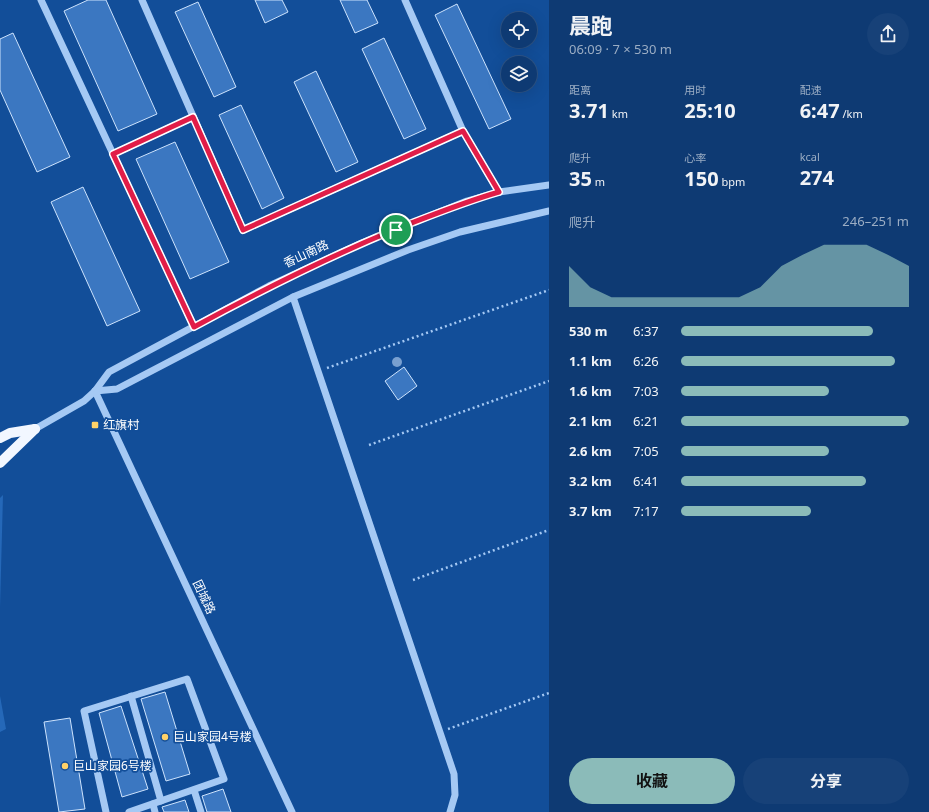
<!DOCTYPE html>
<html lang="zh">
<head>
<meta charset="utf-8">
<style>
	body { margin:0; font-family:"Noto Sans","Noto Sans SC",sans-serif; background:#174178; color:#f1f3f6; height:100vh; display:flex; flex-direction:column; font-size:15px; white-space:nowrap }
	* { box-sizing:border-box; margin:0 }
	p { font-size:13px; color:#9badc4 }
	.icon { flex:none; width:22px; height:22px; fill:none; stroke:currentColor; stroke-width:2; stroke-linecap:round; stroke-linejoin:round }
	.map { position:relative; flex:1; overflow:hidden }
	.drawer { display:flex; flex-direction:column; background:#0e3a73; width:380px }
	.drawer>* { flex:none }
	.controls { position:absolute; left:501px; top:12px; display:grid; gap:8px }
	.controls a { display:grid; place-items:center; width:36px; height:36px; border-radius:50%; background:#0e3a73; box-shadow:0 4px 16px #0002,0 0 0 1px #2e5485; font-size:20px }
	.pin { position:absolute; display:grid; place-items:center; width:34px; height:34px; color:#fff; margin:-17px; border:2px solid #fff; border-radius:50%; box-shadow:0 1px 4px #0007 }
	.round { display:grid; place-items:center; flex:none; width:42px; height:42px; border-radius:21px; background:#174178 }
	.head { display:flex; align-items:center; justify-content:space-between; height:68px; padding:0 20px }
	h1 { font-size:22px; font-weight:700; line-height:30px }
	.figures { display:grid; grid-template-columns:repeat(3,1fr); gap:6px; height:68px; padding:4px 20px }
	.figures div { display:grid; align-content:center }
	.figures b { font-size:20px; font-weight:700 }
	.figures small { font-size:11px; font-weight:400 }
	.figures p { font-size:11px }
	.chart { height:112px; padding:8px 20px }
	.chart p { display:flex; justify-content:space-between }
	.chart svg { width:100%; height:72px; margin-top:4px; fill:#8bbbb9; opacity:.7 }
	.action { display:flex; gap:8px; margin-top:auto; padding:8px 20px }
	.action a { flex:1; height:46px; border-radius:24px; background:#8bbbb9; color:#111; font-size:16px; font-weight:700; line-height:46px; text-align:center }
	.action a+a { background:#174178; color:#f1f3f6 }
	ul { padding:0 20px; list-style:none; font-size:13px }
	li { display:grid; grid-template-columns:64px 48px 1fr; align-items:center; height:30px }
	li i { height:10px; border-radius:5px; background:#8bbbb9 }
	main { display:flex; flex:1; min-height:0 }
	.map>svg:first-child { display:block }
	.green { fill:#2568b8 }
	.building { fill:#3b77c1; stroke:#cde3fd }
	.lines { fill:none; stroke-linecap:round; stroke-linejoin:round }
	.path { stroke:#a5c9f4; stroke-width:2.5; stroke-dasharray:2 3; stroke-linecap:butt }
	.minor { stroke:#a5c9f4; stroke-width:7 }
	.major { stroke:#f2f7ff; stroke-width:10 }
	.tree { fill:#79a0d0 }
	.route-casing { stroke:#fff; stroke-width:8 }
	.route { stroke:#e11d48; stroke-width:5 }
	.poi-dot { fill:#ffd268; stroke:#124e99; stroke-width:1.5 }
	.labels { text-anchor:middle; stroke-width:3.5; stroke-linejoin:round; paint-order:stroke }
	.street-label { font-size:12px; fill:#fff; stroke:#124e99 }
	.poi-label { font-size:12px; fill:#fff; stroke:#124e99; text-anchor:start }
</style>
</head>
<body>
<main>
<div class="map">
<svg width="549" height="812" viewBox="0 0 549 812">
	<rect width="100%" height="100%" fill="#124e99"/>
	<g class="green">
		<path d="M3,495L0,608V498Z"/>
		<path d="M0,696L6,729L0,732Z"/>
	</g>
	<g class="building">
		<path d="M88,0H106L157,114L118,131L64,11Z"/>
		<path d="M255,0H282L288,12L265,23Z"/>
		<path d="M340,0H367L378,23L355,33Z"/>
		<path d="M198,2L236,87L214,97L175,12Z"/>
		<path d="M457,4L511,119L489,129L435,15Z"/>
		<path d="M13,33L70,157L37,172L0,90V39Z"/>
		<path d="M384,38L426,129L404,139L362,49Z"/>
		<path d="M316,71L358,162L336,172L294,82Z"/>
		<path d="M241,105L284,198L262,209L219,115Z"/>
		<path d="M175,142L229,262L190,279L136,159Z"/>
		<path d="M83,187L140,311L107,326L51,202Z"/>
		<path d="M404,367L417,386L398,400L385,381Z"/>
		<path d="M165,692L190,774L166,781L141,699Z"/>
		<path d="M121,706L148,789L122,797L99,713Z"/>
		<path d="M70,718L85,809L59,812L44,722Z"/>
		<path d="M223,789L231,812H207L202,796Z"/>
		<path d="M185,800L189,812H164L162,807Z"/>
	</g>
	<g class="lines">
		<g class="path">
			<path d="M327,368L549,290"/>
			<path d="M369,445L549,381"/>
			<path d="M413,580L549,530"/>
			<path d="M448,729L549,693"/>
		</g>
		<g class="minor">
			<path d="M41,0L194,327"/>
			<path d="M142,0L243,230L463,131"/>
			<path d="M405,0L463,131L499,192"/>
			<path d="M113,154L193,117"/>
			<path d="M293,297L454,774L455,795L450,812"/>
			<path d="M95,391L117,389L293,297L408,250L460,232L549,211"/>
			<path d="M95,391L292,812"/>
			<path d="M35,429L84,401L95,391L109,372L269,286L362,243L467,201L499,192L549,185"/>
			<path d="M131,696L161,801"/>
			<path d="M194,790L201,812"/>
			<path d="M153,804L155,812"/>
			<path d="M106,812L84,711L187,679L224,779L129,812"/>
		</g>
		<g class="major">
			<path d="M0,438L10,433L35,429"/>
			<path d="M0,463L35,429"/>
		</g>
	</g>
	<circle class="tree" cx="397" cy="362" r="5"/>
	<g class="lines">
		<g class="route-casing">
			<path id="route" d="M193,117L243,230L463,131L499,192C464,202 430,216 396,229C326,258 260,291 194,327L113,154Z"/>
		</g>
		<use href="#route" class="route"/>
	</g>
	<g class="poi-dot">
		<rect x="91" y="421" width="8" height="8" rx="2"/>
		<circle cx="165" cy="737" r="4"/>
		<circle cx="65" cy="766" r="4"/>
	</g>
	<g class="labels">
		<g class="street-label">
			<text transform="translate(306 254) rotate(-25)" y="4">香山南路</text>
			<text transform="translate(204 597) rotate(65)" y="4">团城路</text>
		</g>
		<g class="poi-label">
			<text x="103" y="429">红旗村</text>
			<text x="173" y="741">巨山家园4号楼</text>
			<text x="73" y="770">巨山家园6号楼</text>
		</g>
	</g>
</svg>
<div class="controls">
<a><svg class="icon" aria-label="locate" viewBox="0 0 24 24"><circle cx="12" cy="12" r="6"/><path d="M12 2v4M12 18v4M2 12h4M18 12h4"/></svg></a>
<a><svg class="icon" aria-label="layers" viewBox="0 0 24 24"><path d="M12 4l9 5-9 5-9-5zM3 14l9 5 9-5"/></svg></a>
</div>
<div class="pin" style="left:396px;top:230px;background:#1e9e55"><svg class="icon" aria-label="arrive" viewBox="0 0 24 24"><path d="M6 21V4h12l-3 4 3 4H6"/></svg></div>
</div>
<section class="drawer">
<div class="head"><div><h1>晨跑</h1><p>06:09 · 7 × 530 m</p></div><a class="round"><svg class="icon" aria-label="share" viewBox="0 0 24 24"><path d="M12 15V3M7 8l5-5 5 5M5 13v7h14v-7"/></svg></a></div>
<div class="figures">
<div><p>距离</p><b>3.71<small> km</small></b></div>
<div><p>用时</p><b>25:10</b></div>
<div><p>配速</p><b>6:47<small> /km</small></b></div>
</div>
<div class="figures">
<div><p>爬升</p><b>35<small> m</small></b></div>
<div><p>心率</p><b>150<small> bpm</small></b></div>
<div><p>kcal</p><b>274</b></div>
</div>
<div class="chart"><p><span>爬升</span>246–251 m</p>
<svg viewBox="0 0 160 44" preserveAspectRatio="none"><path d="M0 44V19L10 32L20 38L30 38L40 38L50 38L60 38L70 38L80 38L90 32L100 19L110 12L120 6L130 6L140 6L150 12L160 19V44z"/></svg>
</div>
<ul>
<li><b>530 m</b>6:37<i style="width:84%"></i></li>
<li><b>1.1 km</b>6:26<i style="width:94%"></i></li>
<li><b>1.6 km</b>7:03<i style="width:65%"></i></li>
<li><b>2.1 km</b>6:21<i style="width:100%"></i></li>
<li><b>2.6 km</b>7:05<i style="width:65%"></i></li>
<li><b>3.2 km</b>6:41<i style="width:81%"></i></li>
<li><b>3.7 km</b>7:17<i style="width:57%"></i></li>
</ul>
<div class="action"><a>收藏</a><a>分享</a></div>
</section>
</main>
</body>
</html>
